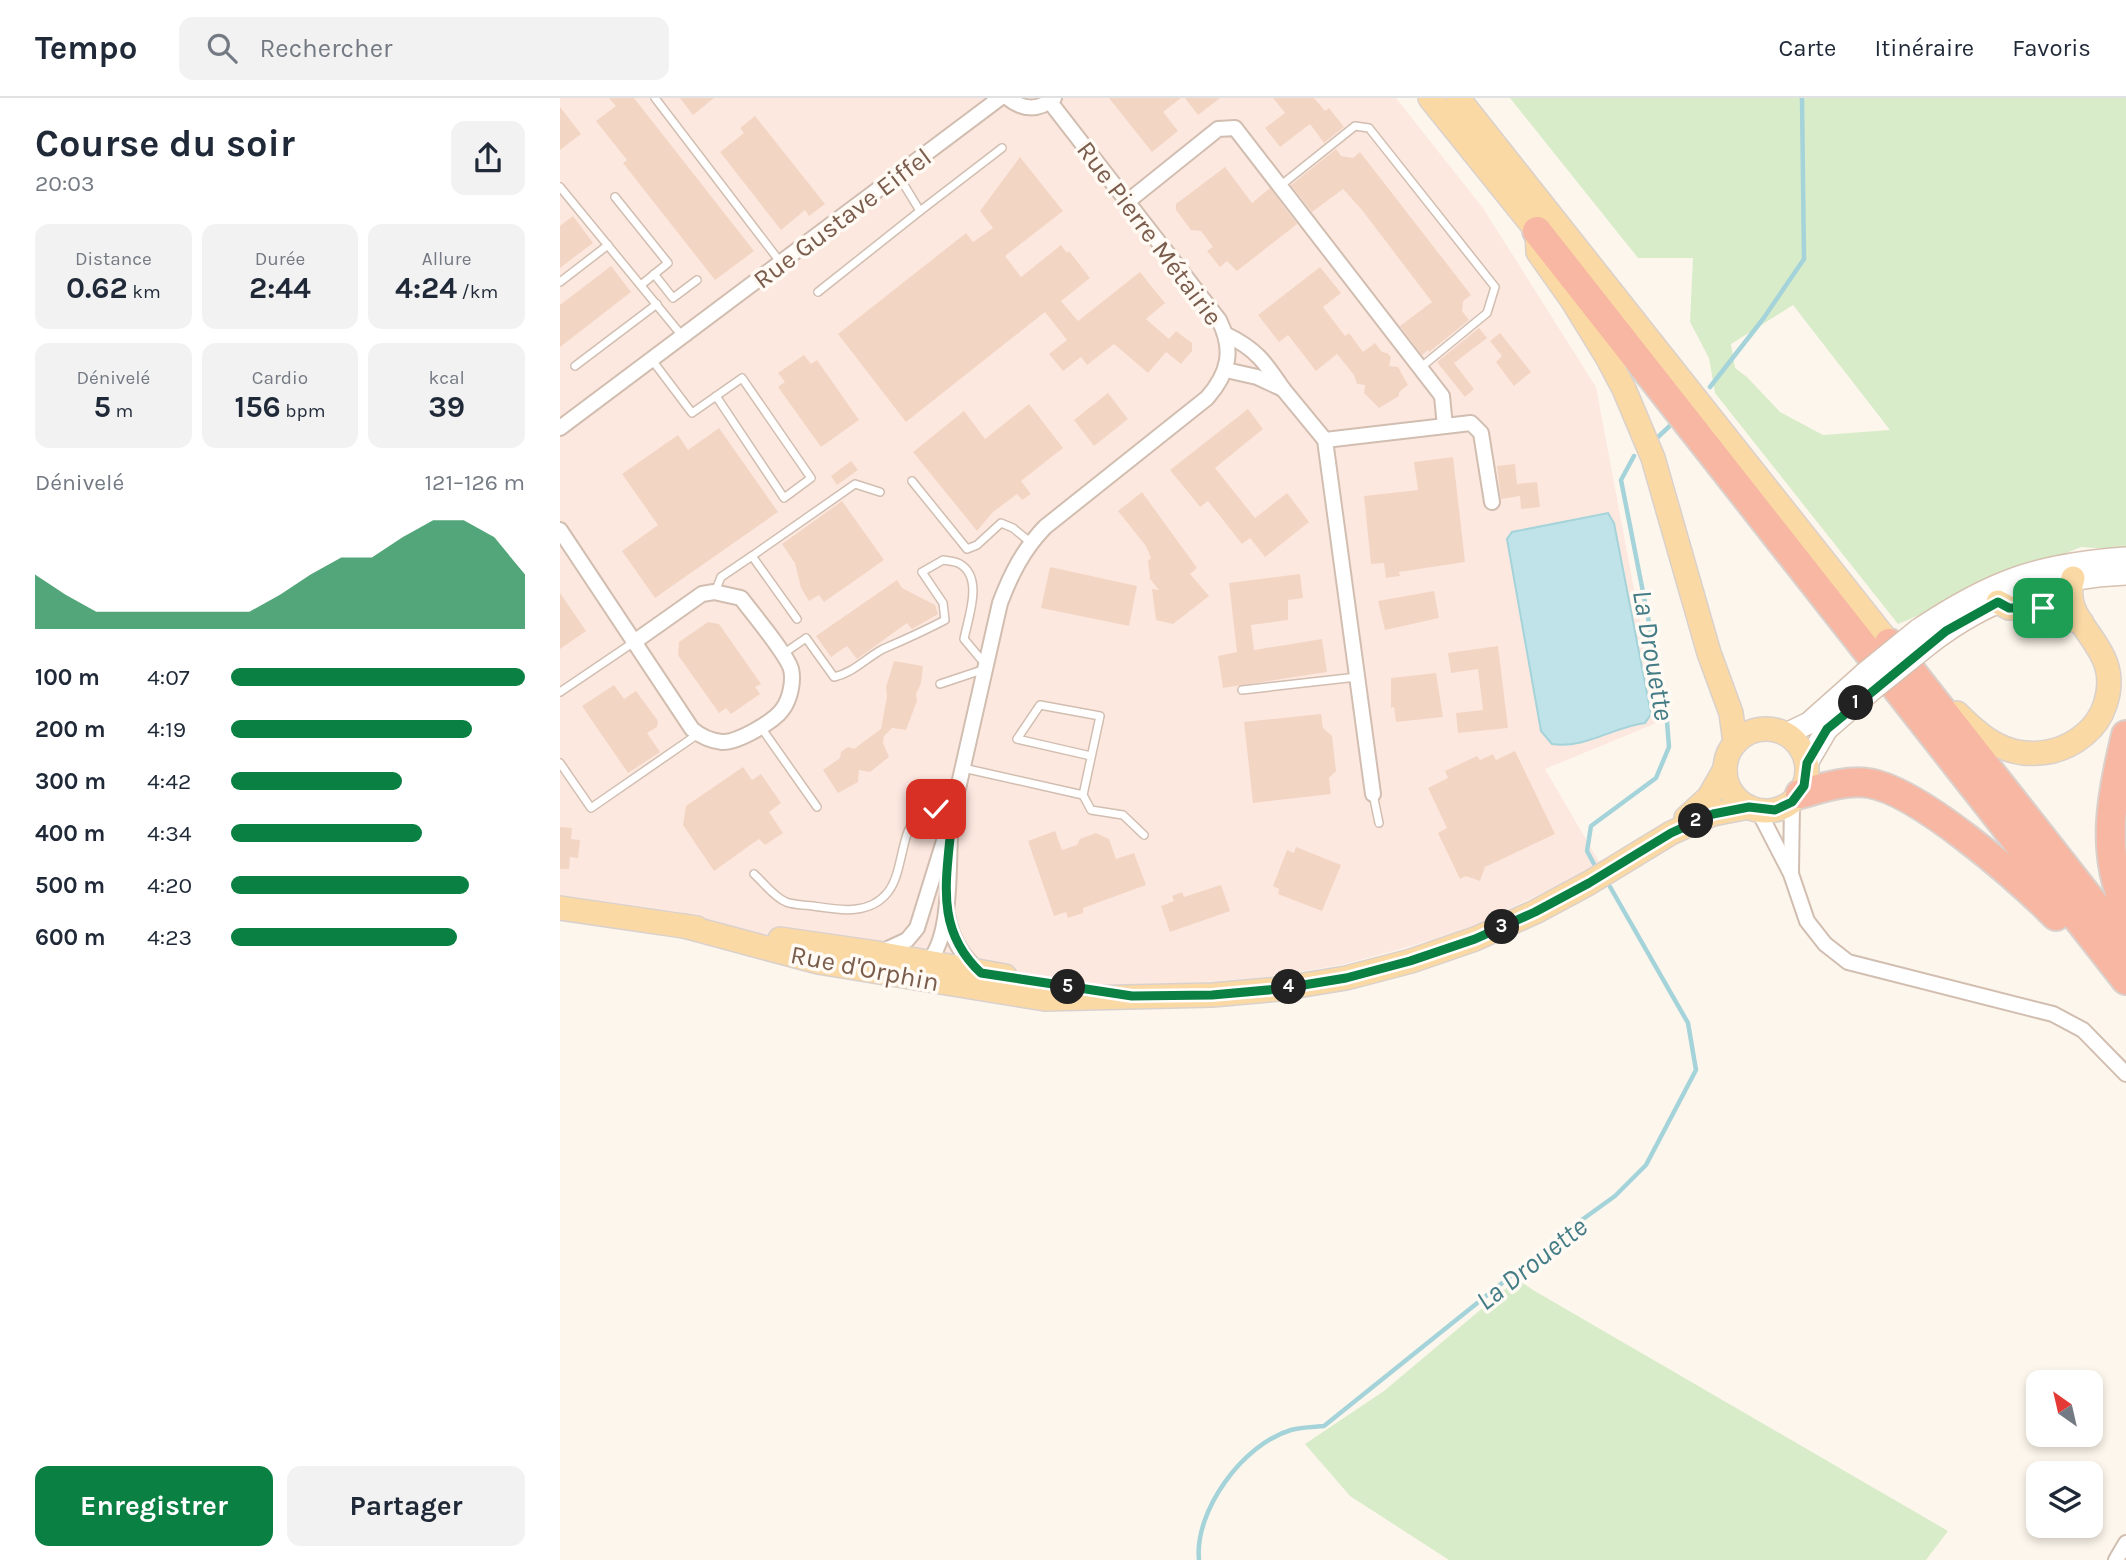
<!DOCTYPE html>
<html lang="fr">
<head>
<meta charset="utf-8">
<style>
	body { margin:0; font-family:Karla,sans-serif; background:#f2f2f3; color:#1f2937; height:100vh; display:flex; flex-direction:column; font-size:26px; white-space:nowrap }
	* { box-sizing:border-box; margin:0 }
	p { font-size:23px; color:#747a83 }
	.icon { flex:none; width:38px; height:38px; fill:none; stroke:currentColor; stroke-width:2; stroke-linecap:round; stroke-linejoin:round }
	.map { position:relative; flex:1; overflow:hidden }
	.side { display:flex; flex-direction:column; background:#fff; width:560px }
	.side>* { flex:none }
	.needle { width:46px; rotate:326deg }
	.tools { position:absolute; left:1466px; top:1272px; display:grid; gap:14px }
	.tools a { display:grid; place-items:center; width:77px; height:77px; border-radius:14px; background:#fff; box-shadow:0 4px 10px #0003; font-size:35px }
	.pin { position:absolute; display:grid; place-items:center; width:60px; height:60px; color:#fff; margin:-30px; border-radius:14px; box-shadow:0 4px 10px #0006 }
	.km { position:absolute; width:35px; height:35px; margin:-18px; border-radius:50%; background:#222; color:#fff; font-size:19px; line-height:35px; text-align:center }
	.round { display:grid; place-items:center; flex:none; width:74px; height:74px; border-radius:14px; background:#f2f2f3 }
	.head { display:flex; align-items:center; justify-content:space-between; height:119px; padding:0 35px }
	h1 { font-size:38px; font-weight:700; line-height:52px }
	.metrics { display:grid; grid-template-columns:repeat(3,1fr); gap:10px; height:119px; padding:7px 35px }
	.metrics div { display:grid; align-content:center; border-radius:14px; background:#f2f2f3; text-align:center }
	.metrics b { font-size:30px; font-weight:700 }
	.metrics small { font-size:19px; font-weight:400 }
	.metrics p { font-size:19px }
	.chart { height:196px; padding:14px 35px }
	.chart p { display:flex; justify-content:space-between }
	.chart svg { width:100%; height:126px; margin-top:7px; fill:#0b8043; opacity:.7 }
	.action { display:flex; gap:14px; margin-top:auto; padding:14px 35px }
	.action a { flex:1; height:80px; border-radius:14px; background:#0b8043; color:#fff; font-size:28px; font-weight:700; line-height:80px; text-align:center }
	.action a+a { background:#f2f2f3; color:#1f2937 }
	ul { padding:0 35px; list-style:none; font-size:23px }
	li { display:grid; grid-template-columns:112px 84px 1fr; align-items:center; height:52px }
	li i { height:18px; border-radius:9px; background:#0b8043 }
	header { display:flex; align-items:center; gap:42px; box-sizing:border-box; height:98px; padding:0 35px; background:#fff; border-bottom:2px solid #e0e1e3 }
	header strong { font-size:33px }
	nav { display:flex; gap:38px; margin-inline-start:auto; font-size:24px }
	.search { width:490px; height:63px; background:#f2f2f3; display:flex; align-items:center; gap:18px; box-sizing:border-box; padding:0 24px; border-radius:14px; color:#747a83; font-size:26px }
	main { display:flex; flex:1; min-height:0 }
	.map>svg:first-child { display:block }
	.commercial { fill:#fde8e0 }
	.green { fill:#d8ecc9; fill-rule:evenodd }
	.water { fill:#bfe3e8; stroke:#a5d3da; stroke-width:2 }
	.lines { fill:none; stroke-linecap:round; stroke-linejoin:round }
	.stream { stroke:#a5d3da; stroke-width:4.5 }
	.building { fill:#f3d5c3 }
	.lane-casing { stroke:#d1beb0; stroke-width:10 }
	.street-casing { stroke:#d1beb0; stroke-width:18 }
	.secondary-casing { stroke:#d6c0b0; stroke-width:24 }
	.primary-casing { stroke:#dad1cd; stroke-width:26 }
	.highway-casing { stroke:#dad1cd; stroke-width:32 }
	.lane { stroke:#fff; stroke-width:7 }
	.street { stroke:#fff; stroke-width:14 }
	.secondary { stroke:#fff; stroke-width:21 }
	.primary { stroke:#fbd9a5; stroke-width:23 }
	.highway { stroke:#f7b7a3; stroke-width:28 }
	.secondary-bridge-casing { stroke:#d6c0b0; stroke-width:24; stroke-linecap:butt }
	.secondary-bridge { stroke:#fff; stroke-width:21 }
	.route-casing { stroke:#fff; stroke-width:14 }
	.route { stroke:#0b8043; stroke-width:9 }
	.labels { text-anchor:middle; stroke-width:7; stroke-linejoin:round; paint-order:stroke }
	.street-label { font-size:26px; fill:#7a5c4d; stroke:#fffaf3 }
	.water-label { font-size:28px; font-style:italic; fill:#437c86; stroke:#fffaf3 }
</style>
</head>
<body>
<header>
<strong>Tempo</strong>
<div class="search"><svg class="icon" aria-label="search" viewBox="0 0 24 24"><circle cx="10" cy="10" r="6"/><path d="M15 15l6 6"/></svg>Rechercher</div>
<nav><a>Carte</a><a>Itinéraire</a><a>Favoris</a></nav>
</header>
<main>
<section class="side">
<div class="head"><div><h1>Course du soir</h1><p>20:03</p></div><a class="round"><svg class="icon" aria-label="share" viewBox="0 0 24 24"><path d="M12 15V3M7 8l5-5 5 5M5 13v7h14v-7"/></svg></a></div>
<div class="metrics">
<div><p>Distance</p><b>0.62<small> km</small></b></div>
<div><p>Durée</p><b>2:44</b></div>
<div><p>Allure</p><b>4:24<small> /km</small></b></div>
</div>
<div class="metrics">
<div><p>Dénivelé</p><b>5<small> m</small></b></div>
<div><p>Cardio</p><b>156<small> bpm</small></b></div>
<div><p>kcal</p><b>39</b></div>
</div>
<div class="chart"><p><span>Dénivelé</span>121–126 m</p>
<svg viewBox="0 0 160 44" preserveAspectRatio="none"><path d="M0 44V25L10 32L20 38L30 38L40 38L50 38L60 38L70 38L80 32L90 25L100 19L110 19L120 12L130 6L140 6L150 12L160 25V44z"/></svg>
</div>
<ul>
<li><b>100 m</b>4:07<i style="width:100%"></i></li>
<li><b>200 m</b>4:19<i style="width:82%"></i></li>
<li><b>300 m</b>4:42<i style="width:58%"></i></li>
<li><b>400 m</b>4:34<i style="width:65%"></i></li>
<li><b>500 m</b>4:20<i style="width:81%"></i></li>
<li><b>600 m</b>4:23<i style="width:77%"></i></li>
</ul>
<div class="action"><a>Enregistrer</a><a>Partager</a></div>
</section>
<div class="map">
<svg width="1566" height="1462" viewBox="0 0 1566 1462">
	<rect width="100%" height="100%" fill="#fdf6ec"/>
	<path class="commercial" d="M0,0H836L923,110L1036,289L1099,624L985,671L1041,767L907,831L841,851L781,867L714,878L612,887L572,898L0,810Z"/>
	<g class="green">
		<path d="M950,0H1566V452L1521,449L1338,526L1155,295L1149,260L1130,224L1133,160H1078ZM1233,207L1330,332L1263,337L1220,314L1187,279L1175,270L1171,246Z"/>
		<path d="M957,1181L973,1192L1388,1433L1366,1462H889L790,1398L745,1346L824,1293Z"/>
	</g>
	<path class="water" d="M1048,415L1054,425L1091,616L1085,625C1053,629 1025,651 992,646L981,633L947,441L952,434Z"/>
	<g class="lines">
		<g class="stream">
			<path d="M1150,289L1203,221L1244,161L1242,0"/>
			<path d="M1098,339L1115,323"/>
			<path d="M1034,766L1027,753L1031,728L1096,680L1109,649L1106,611L1061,382L1074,358"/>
			<path d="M639,1462C634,1413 683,1346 731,1332C741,1329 753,1329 764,1328L1012,1129L1055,1098L1086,1067L1136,972L1128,925L1049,787"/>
		</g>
	</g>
	<g class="building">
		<path d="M49,0H74L194,153L155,182L63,65L67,62L36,23L56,8Z"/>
		<path d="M120,0H154L133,17Z"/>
		<path d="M549,0H621L603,14L618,33L592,54Z"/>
		<path d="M625,0H660L638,17Z"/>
		<path d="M713,0H754L765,13L769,10L784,29L764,45L750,26L720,49L705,30L725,15Z"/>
		<path d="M0,9L21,36L0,52Z"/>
		<path d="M195,18L265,106L249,118L245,112L221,132L160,54L184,35L180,30Z"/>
		<path d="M776,51L781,58L793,60L800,54L911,197L903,203L902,213L909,222L869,254L868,252L862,257L840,228L872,204L802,112L783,91L752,114L731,87Z"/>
		<path d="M460,59L503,113L445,158L461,179L501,147L507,155L509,153L530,180L501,203L518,223L580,174L605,205L586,221L609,241L616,233L632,245V253L621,266L606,254L588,275L554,246L527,267L521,259L503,273L489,256L507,242L485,214L346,324L278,236L406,135L413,144L433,130L420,113Z"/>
		<path d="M665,69L692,105L710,90L737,126L677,173L667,163L660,169L647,153L653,149L641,133L631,132L616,112V106Z"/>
		<path d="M13,118L33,145L0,170V128Z"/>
		<path d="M51,168L71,194L0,249V207Z"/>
		<path d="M760,169L781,195L763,209L785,238L789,235L803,254L815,245L822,254L827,255L831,259L829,268L838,269L848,287L839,294V298L819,310L804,295L805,287L797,286L794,277L777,256L756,273L728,237L719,244L698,217Z"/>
		<path d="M919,230L927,240L894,265L914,291L905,299L877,264Z"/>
		<path d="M940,235L971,274L954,288L936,264L942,258L930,243Z"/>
		<path d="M244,257L251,266L257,262L299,322L261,349L218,289L225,284L218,275Z"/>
		<path d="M548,295L568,321L534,348L514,322Z"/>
		<path d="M469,306L503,350L461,383L471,396L462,402L457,396L433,414L417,433L353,354L404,313L425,341Z"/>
		<path d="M688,311L703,331L655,370L695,420L727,395L749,424L705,459L690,440L682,446L648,403L640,409L610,372Z"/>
		<path d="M159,330L218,414L95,500L62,453L98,427L62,376L118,337L128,352Z"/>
		<path d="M893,359L905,464L839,474L840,478L826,480L824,465L811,466L804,398L858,392L854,364Z"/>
		<path d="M291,363L298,372L277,387L271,378Z"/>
		<path d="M955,366L957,386L977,384L980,409L961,411L960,398L941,401L937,368Z"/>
		<path d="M582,394L637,470L630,476L649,498L613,526L596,522L592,491L599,492L590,481L588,463L591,460L586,448L558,413Z"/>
		<path d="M282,403L324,462L264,504L259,497L249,503L241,490L235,465L222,446Z"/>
		<path d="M490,469L577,488L569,528L481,510Z"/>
		<path d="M740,476L743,500L728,502V522L691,527L694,552L762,541L767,574L663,590L658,558L677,554L669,485Z"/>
		<path d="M337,482L342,490L375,507L378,516L352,531L347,525L297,561L287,548L271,559L256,538Z"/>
		<path d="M874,493L879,520L825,532L818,503Z"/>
		<path d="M0,495L26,533L0,551Z"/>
		<path d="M148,524L159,526L201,586L195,589L200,596L171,616L166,610L159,615L118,557L119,544Z"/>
		<path d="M938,548L948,630L898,635L896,615L923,612L918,571L891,575L888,555Z"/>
		<path d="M334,563L363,568L361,585L356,596L357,603L346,632L332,630L324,638L323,645L329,659L310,674L299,672L298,684L278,695L263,672L280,660L281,654L288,649L294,651L321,631L327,598L326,589Z"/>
		<path d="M876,575L883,619L836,624L834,609L831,610V580Z"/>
		<path d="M54,587L64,601L76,593L98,623L97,629L87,635L100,654L68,675L22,608Z"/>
		<path d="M761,616L763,630L772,638L776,673L769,680L771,696L693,705L684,624Z"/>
		<path d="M955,653L995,736L925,769L920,783L906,778L900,781L878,735L887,730L868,690L888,680L885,673L917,658L920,662L933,656L936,662Z"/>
		<path d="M183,669L192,682L201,676L221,705L209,714L223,735L205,747L199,741L154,773L123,727L126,708Z"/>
		<path d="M0,729L12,730L11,741L20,742L18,760L10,759L9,771H0Z"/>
		<path d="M495,733L502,752L517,747L520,741L536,735L549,741L556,761L574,755L586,787L523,810V815L508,820L506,814L494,818L468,743Z"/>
		<path d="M736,749L781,767L762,813L718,796L719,791L713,788L727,752L734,755Z"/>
		<path d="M661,787L670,813L610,834L601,808L614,803L612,798L622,794L624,799Z"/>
	</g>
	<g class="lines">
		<g class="lane-casing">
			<g id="lane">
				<path d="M95,0L221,165"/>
				<path d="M720,88L795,28L809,30L935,189L927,215L860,270"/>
				<path d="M0,89L123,239"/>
				<path d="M55,99L108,165L81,187"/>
				<path d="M360,113L442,50"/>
				<path d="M94,176L113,200L137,182"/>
				<path d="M0,184L48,147"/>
				<path d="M258,194L360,113L338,77"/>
				<path d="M92,262L132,315L182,280L251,380L224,400L156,298"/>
				<path d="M15,268L97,206"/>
				<path d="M352,383L407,451L417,447L441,425L453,430L470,444"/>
				<path d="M192,458L295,386L320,394"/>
				<path d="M155,494L161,479L192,458L237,521"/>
				<path d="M223,556L246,540L274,579C293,575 306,560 323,551C344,542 364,533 385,522L383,505L362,474L383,462C388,463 396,463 400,466C424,480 408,520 404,541L425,566"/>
				<path d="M380,586L425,571"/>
				<path d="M682,592L797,579"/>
				<path d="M0,594L74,544"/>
				<path d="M200,628L257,709"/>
				<path d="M0,665L31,710L138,636"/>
				<path d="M403,670L523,697L531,712L563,717L584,737"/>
				<path d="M813,696L819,725"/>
				<path d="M523,697L540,618L480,607L457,641L531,658"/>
				<path d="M194,776C204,785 214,799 226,804C234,807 244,807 253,808C279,812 309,818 328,794C350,766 334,698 392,717"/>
			</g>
		</g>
		<g class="street-casing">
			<g id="street">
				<path d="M448,0C462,12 479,13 494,0"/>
				<path d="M567,104L658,31L675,30L882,298L885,328"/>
				<path d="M666,272L697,279L723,291C705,264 696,251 667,237"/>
				<path d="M723,291L765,342L813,696"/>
				<path d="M0,330L440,0"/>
				<path d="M765,342L911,325L921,335L932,404"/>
				<path d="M0,432L132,631C140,638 152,643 162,644C177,645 213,624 222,612C230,602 234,583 231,571C226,555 193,516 181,500L154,494L142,496L74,544"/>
				<path d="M1198,712L1231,776L1247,823L1265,846L1288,864L1493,916L1523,932L1566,976"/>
				<path d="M1231,775L1232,704"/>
				<path d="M387,817C391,839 400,856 417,871"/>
				<path d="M319,855L347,842L357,830L392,717L440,505C451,476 463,452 485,429L647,300C669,275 674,252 659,222L490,4"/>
				<path d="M364,866C392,849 388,770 390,739"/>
				<path d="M1556,1462L1566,1445"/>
			</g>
		</g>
		<g class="secondary-casing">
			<g id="secondary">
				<path d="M1358,532C1431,483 1478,466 1566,460"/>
				<path d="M1369,546C1428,500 1492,479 1566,476"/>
				<path d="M1226,636L1249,625L1304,576"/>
				<path d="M1247,665L1267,631L1313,591"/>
			</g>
		</g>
		<g class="primary-casing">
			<g id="primary">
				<path d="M870,0L977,133L978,154L1012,202L1047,259L1064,291L1093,360L1149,555L1171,615L1175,645"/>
				<path d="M898,0L1329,545L1344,551"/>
				<path d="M1438,504L1449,510H1483L1522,525"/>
				<path d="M1397,615C1416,634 1436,652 1464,655C1487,657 1507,651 1524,637C1534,629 1541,619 1545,607C1566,545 1497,529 1513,480"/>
				<circle cx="1206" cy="672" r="41"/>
				<path d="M1126,720L1149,699L1165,671"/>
				<path d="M0,810L137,830"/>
				<path d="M124,828L258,864L485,901L652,897L719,891L786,880L851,863L915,841L975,814L1029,785L1111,735L1153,716L1189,709"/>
				<path d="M220,841L317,855L445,878"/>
			</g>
		</g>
		<g class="highway-casing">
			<g id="highway">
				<path d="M977,133L1566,882"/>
				<path d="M1329,545L1566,847"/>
				<path d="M1566,637C1552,695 1540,754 1566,810"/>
				<path d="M1240,696C1262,690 1285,682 1308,685C1358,692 1459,781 1496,818"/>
			</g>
		</g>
		<use href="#lane" class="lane"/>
		<use href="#street" class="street"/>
		<use href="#secondary" class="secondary"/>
		<use href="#primary" class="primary"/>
		<use href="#highway" class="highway"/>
		<g class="secondary-bridge-casing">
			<g id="secondary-bridge">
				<path d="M1304,576L1358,532"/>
				<path d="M1313,591L1369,546"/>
			</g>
		</g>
		<use href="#secondary-bridge" class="secondary-bridge"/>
	</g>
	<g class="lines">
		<g class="route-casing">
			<path id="route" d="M376,711L392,717C388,777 372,829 421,875L572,898L652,897L719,891L786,880L850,863L915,841L975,814L1029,785L1111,735L1153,716L1189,709L1215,712L1232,704L1244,688L1247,665L1267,631L1386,533L1438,504L1449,510H1483"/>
		</g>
		<use href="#route" class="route"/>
	</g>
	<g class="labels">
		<g class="street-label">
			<text transform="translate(282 120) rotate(-37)" y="9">Rue Gustave Eiffel</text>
			<text transform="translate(590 135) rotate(53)" y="9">Rue Pierre Métairie</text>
			<text transform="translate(305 870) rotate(11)" y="9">Rue d'Orphin</text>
		</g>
		<g class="water-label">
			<text transform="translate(1094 557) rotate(80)" y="10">La Drouette</text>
			<text transform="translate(971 1165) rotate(-38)" y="10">La Drouette</text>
		</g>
	</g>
</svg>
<div class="tools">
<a><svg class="needle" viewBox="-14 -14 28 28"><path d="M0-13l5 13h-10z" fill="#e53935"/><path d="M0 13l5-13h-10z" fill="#747a83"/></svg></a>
<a><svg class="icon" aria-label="layers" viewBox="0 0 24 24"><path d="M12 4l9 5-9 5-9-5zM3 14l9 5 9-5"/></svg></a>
</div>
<div class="pin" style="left:1483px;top:510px;background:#1e9e55"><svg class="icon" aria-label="arrive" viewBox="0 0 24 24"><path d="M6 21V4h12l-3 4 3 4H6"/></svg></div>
<div class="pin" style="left:376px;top:711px;background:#d93025"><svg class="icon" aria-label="check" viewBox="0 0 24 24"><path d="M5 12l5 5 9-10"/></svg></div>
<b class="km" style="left:1296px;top:605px">1</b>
<b class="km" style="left:1136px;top:723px">2</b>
<b class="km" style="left:942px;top:829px">3</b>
<b class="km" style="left:729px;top:889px">4</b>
<b class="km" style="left:508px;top:889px">5</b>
</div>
</main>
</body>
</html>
